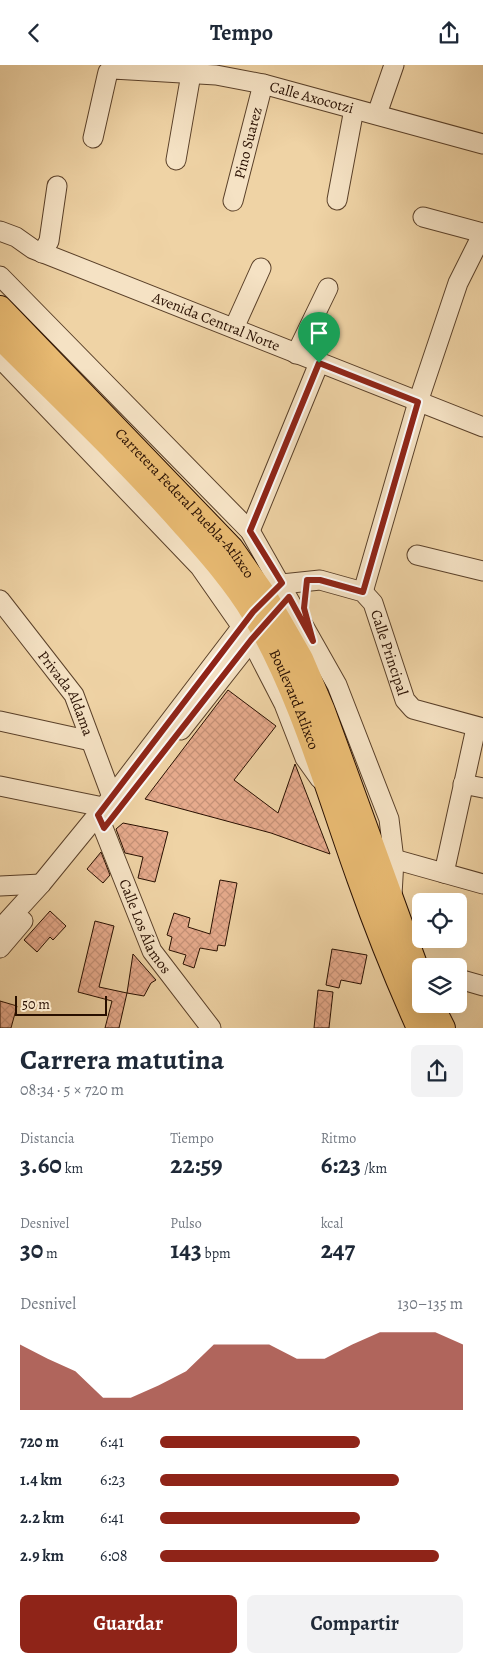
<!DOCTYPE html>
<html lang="es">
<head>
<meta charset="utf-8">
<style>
	body { margin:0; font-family:Alegreya,serif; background:#f2f2f3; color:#1f2937; height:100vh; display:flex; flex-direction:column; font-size:19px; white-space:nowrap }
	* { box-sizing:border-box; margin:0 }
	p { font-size:16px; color:#747a83 }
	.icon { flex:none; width:28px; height:28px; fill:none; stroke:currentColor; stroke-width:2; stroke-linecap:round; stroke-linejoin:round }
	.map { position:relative; height:963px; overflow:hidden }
	.panel { display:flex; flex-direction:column; background:#fff; flex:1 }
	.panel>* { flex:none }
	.controls { position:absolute; left:412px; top:828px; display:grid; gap:10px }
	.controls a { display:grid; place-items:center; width:55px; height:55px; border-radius:8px; background:#fff; box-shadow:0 5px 20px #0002; font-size:25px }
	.scale { position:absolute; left:15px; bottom:12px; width:92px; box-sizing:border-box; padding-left:5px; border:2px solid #280f00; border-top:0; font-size:14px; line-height:18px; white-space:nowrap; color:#280f00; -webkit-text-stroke:4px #f5e2c4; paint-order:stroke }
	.pin { position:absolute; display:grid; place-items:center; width:42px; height:42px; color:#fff; margin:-51px -21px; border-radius:50% 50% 50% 0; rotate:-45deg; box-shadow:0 0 5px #0007 }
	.pin .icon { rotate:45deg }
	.round { display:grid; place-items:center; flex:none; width:52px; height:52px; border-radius:8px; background:#f2f2f3 }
	.headline { display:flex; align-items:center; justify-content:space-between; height:85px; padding:0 20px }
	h1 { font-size:28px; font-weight:700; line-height:38px }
	.stats { display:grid; grid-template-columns:repeat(3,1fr); gap:8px; height:85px; padding:5px 20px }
	.stats div { display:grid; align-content:center }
	.stats b { font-size:25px; font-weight:700 }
	.stats small { font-size:14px; font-weight:400 }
	.stats p { font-size:14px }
	.chart { height:140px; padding:10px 20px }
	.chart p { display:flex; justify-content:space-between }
	.chart svg { width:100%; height:90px; margin-top:5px; fill:#8f2418; opacity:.7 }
	.cta { display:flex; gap:10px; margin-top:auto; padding:10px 20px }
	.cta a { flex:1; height:58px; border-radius:8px; background:#8f2418; color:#fff; font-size:20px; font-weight:700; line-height:58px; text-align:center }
	.cta a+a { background:#f2f2f3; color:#1f2937 }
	ul { padding:0 20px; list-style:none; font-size:16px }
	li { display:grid; grid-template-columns:80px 60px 1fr; align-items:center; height:38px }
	li i { height:12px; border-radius:6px; background:#8f2418 }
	header { display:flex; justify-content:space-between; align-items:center; height:65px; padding:0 20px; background:#fff; font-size:22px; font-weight:700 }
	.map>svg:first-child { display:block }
	.building { fill:url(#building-cross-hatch); stroke:#280f00 }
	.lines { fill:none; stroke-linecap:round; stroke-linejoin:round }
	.minor-casing { stroke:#5a4029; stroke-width:21 }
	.major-casing { stroke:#280f00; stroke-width:26 }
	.minor { stroke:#f5e2c4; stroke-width:19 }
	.major { stroke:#e8ba72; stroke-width:24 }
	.route-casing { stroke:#fff; stroke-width:10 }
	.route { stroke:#8f2418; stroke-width:6 }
	.labels { text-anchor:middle; stroke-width:5; stroke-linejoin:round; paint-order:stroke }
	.street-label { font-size:15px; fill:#280f00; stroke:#f5e2c4 }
</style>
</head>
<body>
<header><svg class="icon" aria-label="back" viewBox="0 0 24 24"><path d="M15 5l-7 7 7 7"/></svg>Tempo<svg class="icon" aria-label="share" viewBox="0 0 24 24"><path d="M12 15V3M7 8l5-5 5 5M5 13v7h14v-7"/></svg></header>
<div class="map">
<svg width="483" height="963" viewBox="0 0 483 963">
	<defs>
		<pattern id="building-cross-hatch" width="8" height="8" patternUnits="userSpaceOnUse" patternTransform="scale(1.25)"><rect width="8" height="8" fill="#e7ab8d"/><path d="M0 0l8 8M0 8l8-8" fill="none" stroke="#c69278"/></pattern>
	</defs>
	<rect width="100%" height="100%" fill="#efd3a5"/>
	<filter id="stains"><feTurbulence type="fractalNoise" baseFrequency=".004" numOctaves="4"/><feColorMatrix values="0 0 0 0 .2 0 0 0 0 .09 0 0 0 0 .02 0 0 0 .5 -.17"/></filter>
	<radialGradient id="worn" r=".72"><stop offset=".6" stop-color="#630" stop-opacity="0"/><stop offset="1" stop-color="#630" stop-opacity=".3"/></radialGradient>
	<g class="building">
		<path d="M228,625L276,661L234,715L278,748L295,699L330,789L271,768L145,734Z"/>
		<path d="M123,758L168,767L155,817L138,813L143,792L125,788L116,764Z"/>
		<path d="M101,787L110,810L103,818L87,804Z"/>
		<path d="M220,815L237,818L225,881L218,880L217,886L200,883L194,903L183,899L186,890L169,885L172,872L167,870L174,848L190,853L188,862L210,869Z"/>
		<path d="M50,846L66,861L53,875L50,872L37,887L24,875Z"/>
		<path d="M95,856L114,861L99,922L127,928L119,963H105L112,936L78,927Z"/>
		<path d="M332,884L367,890L361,919L341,915L339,923L326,920Z"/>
		<path d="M133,889L156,915L151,918L144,931L127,928Z"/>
		<path d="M318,925L333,927L329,963H314Z"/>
		<path d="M0,936L17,941L11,963H0Z"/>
	</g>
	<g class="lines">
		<g class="minor-casing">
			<g id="minor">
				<path d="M377,49L394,0"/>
				<path id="s1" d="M93,73L107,11L108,7L113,4L216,10L263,19L483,79"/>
				<path d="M176,95L191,9"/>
				<path d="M337,135L354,44"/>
				<path id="s2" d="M233,136L263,19"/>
				<path id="s3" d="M0,166L16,172L33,184L483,362"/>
				<path d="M42,188L49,176L57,121"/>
				<path d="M0,211L250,466L337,620L389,754L394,795L392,830"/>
				<path d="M234,263L261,203"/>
				<path d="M296,289L328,223"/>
				<path d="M0,293L200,502L251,575L284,639L305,693L320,714"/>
				<path d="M250,466L319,298"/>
				<path d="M417,490L483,506"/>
				<path d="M363,527L418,337L458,218L483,168L423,152"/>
				<path id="s4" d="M0,535L74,630L112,732"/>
				<path d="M0,656L91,676"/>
				<path d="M181,665L258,567"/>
				<path d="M463,719L483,723"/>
				<path d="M0,721L103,742"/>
				<path id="s5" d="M98,750L152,886L211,963"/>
				<path d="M383,791L483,819"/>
				<path d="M444,808L476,663"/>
				<path d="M0,821L41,819"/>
				<path id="s6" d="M0,864L41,819L112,732L253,547L282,519L320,515L363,527L373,538L405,635L413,644L483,663"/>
				<path d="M0,883L23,856"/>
				<path d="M459,914L483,921"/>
			</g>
		</g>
		<g class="major-casing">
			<g id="major">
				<path id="s7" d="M0,243L231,483L266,533L301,594L323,646L421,916"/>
				<path id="s8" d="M0,272C62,334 127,395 185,461C209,488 235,517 254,549C302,631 327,724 359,813C377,864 397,914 419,963"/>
				<path d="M431,939L443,963"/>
			</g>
		</g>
		<use href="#minor" class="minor"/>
		<use href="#major" class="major"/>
	</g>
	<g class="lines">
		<g class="route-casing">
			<path id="route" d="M319,298L418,337L363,527L320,515H307L304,543L313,576L289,532L251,575L104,763L98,750L253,547L282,518L250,466Z"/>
		</g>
		<use href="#route" class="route"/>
	</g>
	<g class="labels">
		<g class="street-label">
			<text dy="5" stroke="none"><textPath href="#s1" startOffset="275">Calle Axocotzi</textPath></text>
			<text dy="5" stroke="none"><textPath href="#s2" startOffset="60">Pino Suarez</textPath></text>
			<text dy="5" stroke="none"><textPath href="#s3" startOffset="235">Avenida Central Norte</textPath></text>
			<text dy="5" stroke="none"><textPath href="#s7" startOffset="269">Carretera Federal Puebla-Atlixco</textPath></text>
			<text dy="5" stroke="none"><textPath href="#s6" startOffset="596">Calle Principal</textPath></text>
			<text dy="5" stroke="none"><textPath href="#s4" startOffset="115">Privada Aldama</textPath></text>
			<text dy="5" stroke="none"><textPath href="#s8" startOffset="471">Boulevard Atlixco</textPath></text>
			<text dy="5" stroke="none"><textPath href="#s5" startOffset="121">Calle Los Álamos</textPath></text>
		</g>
	</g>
	<rect width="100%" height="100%" filter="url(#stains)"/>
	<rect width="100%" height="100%" fill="url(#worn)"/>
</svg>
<div class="controls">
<a><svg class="icon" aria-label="locate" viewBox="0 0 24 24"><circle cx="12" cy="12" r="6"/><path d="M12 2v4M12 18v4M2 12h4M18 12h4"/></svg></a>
<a><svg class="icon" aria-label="layers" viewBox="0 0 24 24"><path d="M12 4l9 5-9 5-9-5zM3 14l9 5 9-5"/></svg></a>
</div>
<div class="scale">50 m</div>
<div class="pin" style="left:319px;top:298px;background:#1e9e55"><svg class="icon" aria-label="arrive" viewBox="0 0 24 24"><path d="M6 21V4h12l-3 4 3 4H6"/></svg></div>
</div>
<section class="panel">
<div class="headline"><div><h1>Carrera matutina</h1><p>08:34 · 5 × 720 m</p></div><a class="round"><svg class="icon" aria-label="share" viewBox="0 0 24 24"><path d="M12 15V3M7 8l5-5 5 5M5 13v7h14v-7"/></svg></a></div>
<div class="stats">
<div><p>Distancia</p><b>3.60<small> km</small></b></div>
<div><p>Tiempo</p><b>22:59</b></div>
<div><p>Ritmo</p><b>6:23<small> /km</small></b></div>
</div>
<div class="stats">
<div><p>Desnivel</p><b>30<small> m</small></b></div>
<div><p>Pulso</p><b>143<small> bpm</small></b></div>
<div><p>kcal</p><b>247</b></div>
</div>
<div class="chart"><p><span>Desnivel</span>130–135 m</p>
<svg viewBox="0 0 160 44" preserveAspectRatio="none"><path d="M0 44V12L10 19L20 25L30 38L40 38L50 32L60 25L70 12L80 12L90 12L100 19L110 19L120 12L130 6L140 6L150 6L160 12V44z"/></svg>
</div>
<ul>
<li><b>720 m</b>6:41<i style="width:66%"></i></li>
<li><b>1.4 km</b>6:23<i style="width:79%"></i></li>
<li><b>2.2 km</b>6:41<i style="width:66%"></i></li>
<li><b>2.9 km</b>6:08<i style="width:92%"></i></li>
</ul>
<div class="cta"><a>Guardar</a><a>Compartir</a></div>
</section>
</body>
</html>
